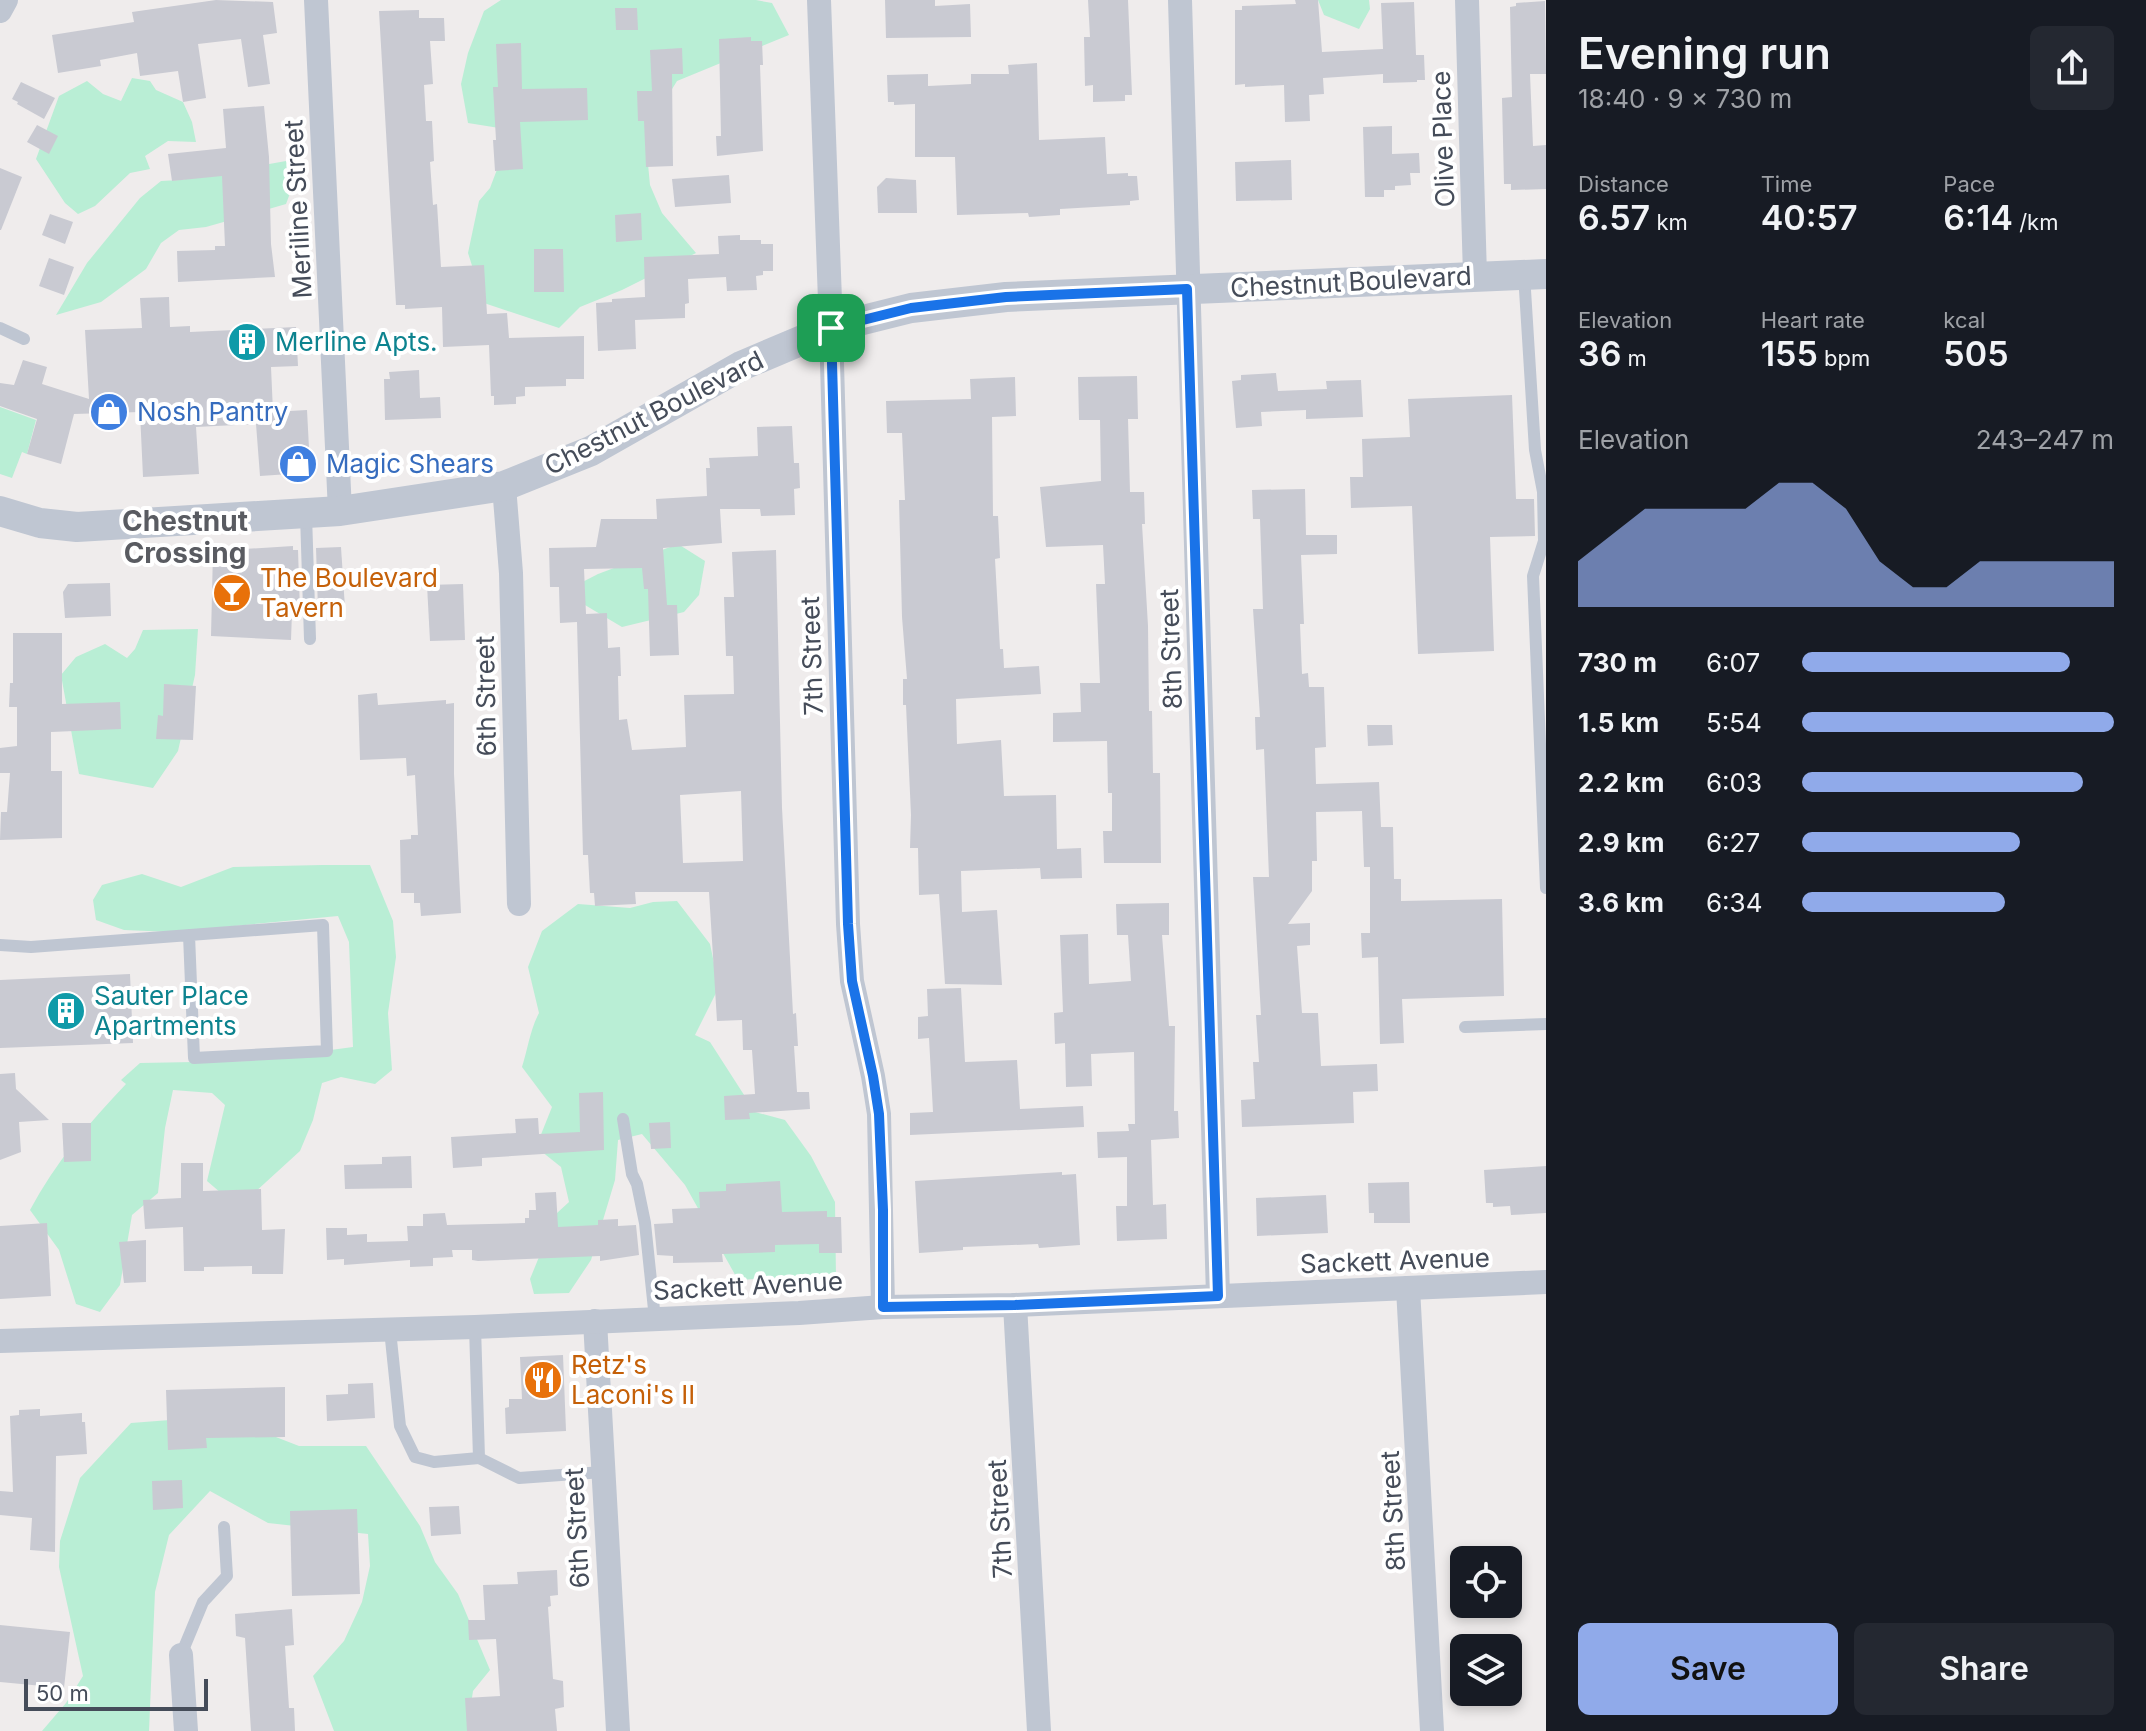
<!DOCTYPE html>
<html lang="en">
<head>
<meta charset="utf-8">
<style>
	body { margin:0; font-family:Inter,sans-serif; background:#242831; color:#f1f3f6; height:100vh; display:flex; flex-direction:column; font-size:30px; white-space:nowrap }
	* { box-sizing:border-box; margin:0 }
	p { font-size:26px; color:#9ea1a6 }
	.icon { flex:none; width:44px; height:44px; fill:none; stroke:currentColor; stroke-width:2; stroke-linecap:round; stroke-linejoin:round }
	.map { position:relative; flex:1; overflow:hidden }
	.side { display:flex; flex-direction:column; background:#171b24; width:600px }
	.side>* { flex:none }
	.tools { position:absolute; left:1450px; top:1546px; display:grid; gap:16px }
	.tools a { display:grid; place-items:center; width:72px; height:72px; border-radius:12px; background:#171b24; box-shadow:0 4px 12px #0003; font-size:40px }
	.scale { position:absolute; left:24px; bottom:20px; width:184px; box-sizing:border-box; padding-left:8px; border:4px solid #454c59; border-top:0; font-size:22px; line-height:28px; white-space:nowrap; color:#454c59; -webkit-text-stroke:6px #fff; paint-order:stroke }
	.pin { position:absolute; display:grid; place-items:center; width:68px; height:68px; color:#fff; margin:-34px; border-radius:16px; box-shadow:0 4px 12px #0006 }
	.round { display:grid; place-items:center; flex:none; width:84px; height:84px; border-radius:12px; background:#242831 }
	.headline { display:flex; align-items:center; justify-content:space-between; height:136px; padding:0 32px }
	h1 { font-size:44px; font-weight:600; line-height:60px }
	.figures { display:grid; grid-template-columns:repeat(3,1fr); gap:12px; height:136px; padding:8px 32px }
	.figures div { display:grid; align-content:center }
	.figures b { font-size:34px; font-weight:600 }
	.figures small { font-size:22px; font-weight:400 }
	.figures p { font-size:22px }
	.chart { height:224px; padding:16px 32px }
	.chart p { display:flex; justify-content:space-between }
	.chart svg { width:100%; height:144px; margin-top:8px; fill:#90aaea; opacity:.7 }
	.action { display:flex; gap:16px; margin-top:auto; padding:16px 32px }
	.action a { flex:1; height:92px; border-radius:12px; background:#90aaea; color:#111; font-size:32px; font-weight:600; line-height:92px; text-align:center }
	.action a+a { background:#242831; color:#f1f3f6 }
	ul { padding:0 32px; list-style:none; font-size:26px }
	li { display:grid; grid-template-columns:128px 96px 1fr; align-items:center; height:60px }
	li i { height:20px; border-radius:10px; background:#90aaea }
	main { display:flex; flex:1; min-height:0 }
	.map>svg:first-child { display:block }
	.green { fill:#b9eed5 }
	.building { fill:#c9cad2; fill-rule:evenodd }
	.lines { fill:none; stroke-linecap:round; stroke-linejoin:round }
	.service { stroke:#bfc6d2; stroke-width:12 }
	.minor { stroke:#bfc6d2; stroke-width:24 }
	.tertiary { stroke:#bfc6d2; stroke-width:30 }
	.route-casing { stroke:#fff; stroke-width:16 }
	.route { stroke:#1a73e8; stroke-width:10 }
	.labels { text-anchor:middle; stroke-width:8; stroke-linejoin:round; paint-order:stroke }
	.street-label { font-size:26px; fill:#454c59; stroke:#fff }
	.culture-label { font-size:26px; fill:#0d838f; stroke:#fff; text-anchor:start }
	.shop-label { font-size:26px; fill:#366cbe; stroke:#fff; text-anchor:start }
	.food-label { font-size:26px; fill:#c56008; stroke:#fff; text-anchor:start }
	.neighbourhood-label { font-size:28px; font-weight:bold; fill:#595b61; stroke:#fff }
</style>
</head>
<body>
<main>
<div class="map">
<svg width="1546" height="1731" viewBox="0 0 1546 1731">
	<rect width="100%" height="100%" fill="#efecec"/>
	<g class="green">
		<path d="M501,0H756L772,3L789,35L677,81L645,133L650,185L662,213L696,253L622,290L580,307L559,328L484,303L468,253L479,201L490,188L512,130L468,123L461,84L468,53L484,11Z"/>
		<path d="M1318,0H1369L1370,9L1359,29L1324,15Z"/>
		<path d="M132,78L150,81L156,90L183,102L192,122L196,142L168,141L145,156L150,169L130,173L95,206L78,214L65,203L36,159L59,96L87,81L103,94L121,101Z"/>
		<path d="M286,161L296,177L286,204L206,227L179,230L161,243L146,269L101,302L56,315L87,263L140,198L161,181L180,180Z"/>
		<path d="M0,407L36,420L27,454L22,452L12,478L0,474Z"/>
		<path d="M678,544L705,561L699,595L684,612L622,627L563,592L598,574Z"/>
		<path d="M198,629L195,675L178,751L153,788L79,774L61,675L76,657L105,644L127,658L135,649L143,630Z"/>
		<path d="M322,865H370L393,921L396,957L388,1013L392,1070L375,1084L341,1077L322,1083L313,1120L300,1151L254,1193L228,1199L207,1181L225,1105L212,1093L173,1090L165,1128L158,1193L132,1215L120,1285L100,1312L76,1304L59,1250L30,1210C55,1163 89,1123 126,1084L121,1080L140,1063L249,1061L353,1047L349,942L338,916L172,932L124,930L96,920L93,900L102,885L142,874L181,887L233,867Z"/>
		<path d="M677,901L710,944L719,987L695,1035L710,1042L755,1112L785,1120L811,1156L835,1202L836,1278L790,1277L738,1280L685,1185L642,1134L618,1140L615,1180L591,1260L569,1293L534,1294L530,1279L557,1213L569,1202L561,1167L536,1147L552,1107L522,1067C528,1048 530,1030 539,1013L528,967L542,931L578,904L630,908L653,902Z"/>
		<path d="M222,1416L299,1446H366L420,1526L435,1562L458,1594L490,1670L473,1691L467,1731H334L313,1676L344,1641L362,1602L370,1566L368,1534L268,1523L210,1491L169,1535L155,1592L149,1731H42L66,1703L83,1676L59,1567L60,1541L80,1478L131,1423Z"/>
	</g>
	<g class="building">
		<path d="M216,0L273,2L277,33L263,35L270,84L248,87L241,39L198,44L206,98L183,102L178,71L140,76L137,53L100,60L101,66L58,73L52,35L134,22L132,12Z"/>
		<path d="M885,0H935V6L970,4L971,37L886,38Z"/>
		<path d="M1088,0H1128L1132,95H1125V101L1093,102V85L1085,86L1084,37H1090Z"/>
		<path d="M1295,0H1318L1322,52L1383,49L1381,3L1414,2L1416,55H1424L1425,80H1417V82L1383,83V74L1323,78L1324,94L1309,95L1310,121L1285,122L1284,85L1245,87V84L1235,85V10H1242V6L1296,4Z"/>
		<path d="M1545,1L1546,74H1530L1533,146L1546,145V189L1511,190V184H1504L1502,98L1512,97L1510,7L1516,6V3Z"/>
		<path d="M615,8H637L638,30H616Z"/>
		<path d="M419,10V18H444L445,41H430L433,84L424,85L426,121H432L434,161L430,162L433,205L437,204L441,267L484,265L487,314L507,313L509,338L584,336V379H566V386L525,387V396L516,397V404L494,405V396H491L489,345L443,347L442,307L405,309V305H396L379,11Z"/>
		<path d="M751,37V41H762L763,65H760L763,151L717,156L716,136H721L719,39Z"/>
		<path d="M521,43L522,89L587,88L588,120L520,122L523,169L495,171L493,140H496L493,87H498L496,44Z"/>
		<path d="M682,48L683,74H672L673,166L646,167L644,121H638L637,91H652L650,50Z"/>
		<path d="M1037,63L1039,140L1105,137L1107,174L1128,173V176H1137L1139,200L1130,201V205L1060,209V215L1029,217L1028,213L957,215L955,157H915V104L894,105V102H888L887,75L928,74V86L971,84V74H1009L1008,65Z"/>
		<path d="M21,82L55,98L44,119L17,104L18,102L12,99Z"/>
		<path d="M264,106L269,157L271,244L275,277L178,282L177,251L215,250V246H225L222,176L172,181L168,154L226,148L223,109Z"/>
		<path d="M37,125L58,136L49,154L27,142Z"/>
		<path d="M1392,126V154L1419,153L1420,173H1410L1411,185L1395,186V190H1384V197H1365L1363,127Z"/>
		<path d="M1291,160L1292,200L1236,201L1235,162Z"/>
		<path d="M0,168L22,177L1,230H0Z"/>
		<path d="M729,175L731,203L675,207L672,179Z"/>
		<path d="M886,178L916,180L917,213H878L877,187Z"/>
		<path d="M641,213L642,240L616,242L615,215Z"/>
		<path d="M50,214L73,222L65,244L42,235Z"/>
		<path d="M740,235V240H761V244H773V271H763V275L756,276L757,290L727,291L726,277L688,279L689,303L685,304V318L635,320L636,349L598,351L596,303L612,302V299L645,297L644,257L719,254L718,236Z"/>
		<path d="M534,249H563L564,292H534Z"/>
		<path d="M49,258L74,267L64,295L39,286Z"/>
		<path d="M169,297L170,327L190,326V332L296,327L298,366L271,367L273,412L307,410L310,467L304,473L260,476L256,424L196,427L199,474L143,477L140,412L74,414L61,464L27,454L37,419L0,406V383L14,385L23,360L47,367L42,384L89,399L85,330L142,328L140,298Z"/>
		<path d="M419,370L420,398L440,397L441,418L385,420L384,379H390L389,372Z"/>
		<path d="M1276,373L1278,391L1327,389L1326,381L1361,380L1363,417L1306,419V410L1261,412L1262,426L1236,428L1232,381L1241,380V375Z"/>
		<path d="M1137,376L1138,419H1128L1130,492H1144L1145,524H1142L1148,626L1149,711H1152L1153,773H1160L1161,863H1104L1103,831H1112V793H1108L1107,741L1053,742V713L1081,712L1080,683H1100L1096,584H1105L1103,545L1046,547L1040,487L1101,481L1100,420H1079L1078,377Z"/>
		<path d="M1015,377L1016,416L992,417L993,516H998L1000,558L995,559L1000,649H1003L1004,668L1039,666L1041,694L956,699L957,744L1001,740L1004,796L1056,795L1057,849L1081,848L1082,878L1041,879L1040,868L961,871L962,912L997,910L1002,985L945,984L939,894L919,895L918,848H910L911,815L906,705H903V679H907L902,617L899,500H905L902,433H887L886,401L971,399L970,379Z"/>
		<path d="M1512,395L1516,499H1534L1535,536L1490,537L1494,651L1418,654L1412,506L1351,508L1350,477H1363L1362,439L1410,437L1408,399Z"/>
		<path d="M792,426L794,463H799L800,488L794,489L795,515L761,516L760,509H720L722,543L663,548L667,605H677L679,655L650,656L648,589H644L642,568L584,569L586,614L607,613L608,648L620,647L621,676H618L619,720L627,719L632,750L686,747L684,695L734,694L733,656H726L724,597H734L732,552L776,550L782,808L793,1014L796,1013L798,1046H794L797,1092H809L810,1109L749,1113L750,1119L725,1120L724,1096L755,1094L752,1050H743L742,1020L717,1021L709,892H635L636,904L595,906L594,893H590L588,855H583L577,622L560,623L559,587H550L549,548L596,547L601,519H657L656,499L707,496L706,468H710L709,458L758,456L757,427ZM741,791L743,861L683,863L680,795Z"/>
		<path d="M1305,489L1306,535H1337V554L1301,555L1304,624H1300L1302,674L1308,673L1309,687H1324L1326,747L1315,748L1316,784L1379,782L1381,827H1393L1394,879H1401V901L1502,899L1504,996L1402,999L1404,1043L1380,1044L1378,957L1362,958L1361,933H1370V867H1364L1362,811L1316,812L1317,861H1312V891L1288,924L1310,923V945L1297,946L1302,1013H1318L1321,1066L1377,1064L1378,1091L1353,1092L1354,1123L1242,1127L1241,1100L1255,1099L1253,1062H1259L1256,1015H1261L1253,877H1269L1264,749L1256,750L1255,717H1260L1253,609H1263L1260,519H1253L1252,490Z"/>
		<path d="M293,546V550H298L300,611L292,612L291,640L211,636L213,551Z"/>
		<path d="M341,547L345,608L318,610L316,548Z"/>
		<path d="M110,583L111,616L65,618L63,592L68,584Z"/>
		<path d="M463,584L465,640L430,641L427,585Z"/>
		<path d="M13,633H62V704L120,702L121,729L51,732V771H62V838L0,840L1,812H7L10,773H0V748L17,746V707H9L10,683H13Z"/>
		<path d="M164,684L196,686L193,740L156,739L158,715L163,716Z"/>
		<path d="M377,693L378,705L446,700V704L454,703V774L461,913L421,916L420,903H414V893H401L400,840L411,839V835H418L415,775L407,776L406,758L360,760L358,695Z"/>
		<path d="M1367,725H1392L1393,745L1368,746Z"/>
		<path d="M1169,903V935H1162L1169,1026H1175L1174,1111H1178L1179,1138L1151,1140L1153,1205L1166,1204L1167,1239L1117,1241L1116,1206H1127V1157L1098,1158L1097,1132L1129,1131L1128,1124H1135L1134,1052L1091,1054L1092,1086L1066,1087L1065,1043L1055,1044L1054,1013L1063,1012L1060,935L1088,934L1089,984L1131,981L1128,935H1117L1116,904Z"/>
		<path d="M130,974L133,1043L0,1048V980Z"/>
		<path d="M961,988L965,1062L1017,1060L1020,1109L1083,1106L1084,1127L910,1135V1113L933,1112L929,1038L918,1039V1017L928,1016L927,989Z"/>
		<path d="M15,1073L16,1089L49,1120L19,1122L21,1152L0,1160V1074Z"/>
		<path d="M603,1092L604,1150L482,1158V1166L453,1168L451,1137L516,1133L515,1119L538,1118L539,1134L580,1132L579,1093Z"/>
		<path d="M670,1122L671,1148L651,1149L649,1123Z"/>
		<path d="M62,1123H91V1161L64,1162Z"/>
		<path d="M411,1156L412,1188L345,1189L344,1165L382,1164V1157Z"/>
		<path d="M181,1163H203V1191L261,1189L262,1230L285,1229L283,1274H252V1266L204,1267V1271H184L183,1227L145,1229L143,1200L181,1198Z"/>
		<path d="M1546,1166V1213L1511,1215L1510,1206L1493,1207V1203H1486L1484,1170Z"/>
		<path d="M1062,1172V1175L1076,1174L1080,1245L1039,1248L1038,1244L963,1247V1250L919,1253L915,1181Z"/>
		<path d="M780,1181L782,1212L827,1211V1217H841L842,1253H819V1244L775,1245V1252L722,1254L723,1262L673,1263V1256L657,1255L654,1224L673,1223L672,1209L700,1208L699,1192L726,1191V1184Z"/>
		<path d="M1409,1182L1410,1223H1374V1213H1369L1368,1183Z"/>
		<path d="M556,1192L558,1227L598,1225V1220L618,1219V1226L636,1225L639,1255L600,1261V1256L478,1261L472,1260V1250H452L453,1257L433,1258V1266L410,1267V1260L344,1265V1259L327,1260L326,1228H347V1235L367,1234V1242L408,1241L407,1226H423V1214L445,1213L447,1225L525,1223V1218H529V1210H536L535,1193Z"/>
		<path d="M1326,1195L1328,1233L1257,1236L1256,1198Z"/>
		<path d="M47,1223L51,1296L0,1299V1226Z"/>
		<path d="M146,1240V1282L124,1283L119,1242Z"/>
		<path d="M563,1355L566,1431L506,1434L505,1408L509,1407V1399H522L520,1357Z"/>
		<path d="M373,1383L375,1418L327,1421L326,1395L348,1394V1384Z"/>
		<path d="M285,1387V1437L206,1438L207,1448L168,1450L166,1390Z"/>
		<path d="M40,1409V1416L82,1413V1422H85L87,1454L56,1456L55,1552L30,1550L32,1518L0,1515V1491L13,1492L10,1416L19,1415V1410Z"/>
		<path d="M182,1480L183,1508L153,1510L152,1481Z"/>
		<path d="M459,1506L461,1534L431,1536L429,1507Z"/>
		<path d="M357,1509L360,1594L292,1596L290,1511Z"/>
		<path d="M557,1570L558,1595L550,1596L551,1606L548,1607L553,1679L563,1681L564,1707L555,1709L557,1731H467L465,1698L500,1696L496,1639L469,1640L468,1620H485L483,1585L518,1584L517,1572Z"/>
		<path d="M292,1609L294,1645L285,1646L289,1708H294L295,1731H251L245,1638L236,1636L235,1614Z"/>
		<path d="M0,1625L70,1632L64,1688L0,1682Z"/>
	</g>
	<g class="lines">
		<g class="service">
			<path d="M1524,274L1535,450L1543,492L1544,541L1533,576L1546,888"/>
			<path d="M0,328L24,339"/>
			<path d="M306,515L310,639"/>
			<path d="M0,945L31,947L323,925L327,1051L194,1058L189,935"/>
			<path d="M1465,1027L1546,1024"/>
			<path d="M623,1119L632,1174L637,1184L645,1223L655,1319"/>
			<path d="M475,1327L479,1458L519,1478L603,1472"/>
			<path d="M390,1330L400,1426L415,1457L434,1462L479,1458"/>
			<path d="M181,1655L203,1602L227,1576L224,1527"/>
		</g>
		<g class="minor">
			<path d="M316,0L340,511"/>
			<path d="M819,0L831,328L848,924L852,981L873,1076L879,1114L883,1307"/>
			<path d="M1180,0L1218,1296"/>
			<path d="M1467,0L1475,276"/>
			<path d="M0,11L6,0"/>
			<path d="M504,486L511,573L519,904"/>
			<path d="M1408,1288L1432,1731"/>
			<path d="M1015,1305L1039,1731"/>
			<path d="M595,1321L618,1731"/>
			<path d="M0,1341L475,1327L799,1313L883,1307L1015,1305L1546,1282"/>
			<path d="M181,1655L186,1731"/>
		</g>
		<path class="tertiary" d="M0,511L40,523L77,527L340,511L504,486L591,451L741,366L831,328L911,308L1006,297L1546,274"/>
	</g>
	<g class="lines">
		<g class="route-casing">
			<path id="route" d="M1187,289L1218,1296L1015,1305L883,1307V1210L879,1114L873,1076L852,981L848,924L831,328L911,308L1006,297Z"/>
		</g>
		<use href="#route" class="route"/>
	</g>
	<defs>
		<g id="building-disc" transform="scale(2)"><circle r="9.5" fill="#0f9aa8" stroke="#fff"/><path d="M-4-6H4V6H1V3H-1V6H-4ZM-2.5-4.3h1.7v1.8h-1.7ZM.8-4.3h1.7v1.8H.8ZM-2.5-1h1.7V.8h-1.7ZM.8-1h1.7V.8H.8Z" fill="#fff"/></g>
		<g id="shop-disc" transform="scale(2)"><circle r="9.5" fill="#3f7fe0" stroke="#fff"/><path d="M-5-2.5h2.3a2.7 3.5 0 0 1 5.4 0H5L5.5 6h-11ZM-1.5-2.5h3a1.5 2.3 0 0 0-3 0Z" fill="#fff"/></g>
		<g id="bar-disc" transform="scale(2)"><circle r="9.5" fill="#e8710a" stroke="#fff"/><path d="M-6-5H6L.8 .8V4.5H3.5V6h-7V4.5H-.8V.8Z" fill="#fff"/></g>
		<g id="restaurant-disc" transform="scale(2)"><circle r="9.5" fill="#e8710a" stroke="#fff"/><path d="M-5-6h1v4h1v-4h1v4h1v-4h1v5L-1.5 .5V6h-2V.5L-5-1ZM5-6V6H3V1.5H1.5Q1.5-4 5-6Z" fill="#fff"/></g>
	</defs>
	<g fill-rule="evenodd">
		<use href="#building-disc" x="247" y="342"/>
		<use href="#shop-disc" x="109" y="412"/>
		<use href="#shop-disc" x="298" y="464"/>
		<use href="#bar-disc" x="232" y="593"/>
		<use href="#building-disc" x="66" y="1011"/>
		<use href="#restaurant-disc" x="543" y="1380"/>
	</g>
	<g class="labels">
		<g class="street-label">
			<text transform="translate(1443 139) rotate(-92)" y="9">Olive Place</text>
			<text transform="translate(298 209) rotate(-93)" y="9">Meriline Street</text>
			<text transform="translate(1351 282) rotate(-3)" y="9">Chestnut Boulevard</text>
			<text transform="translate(654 413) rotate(-27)" y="9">Chestnut Boulevard</text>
			<text transform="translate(1171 649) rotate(-92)" y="9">8th Street</text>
			<text transform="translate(812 656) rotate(-92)" y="9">7th Street</text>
			<text transform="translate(486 696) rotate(-91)" y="9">6th Street</text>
			<text transform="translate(1395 1261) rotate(-2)" y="9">Sackett Avenue</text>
			<text transform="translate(748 1286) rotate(-3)" y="9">Sackett Avenue</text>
			<text transform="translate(1393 1511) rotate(-93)" y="9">8th Street</text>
			<text transform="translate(1000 1519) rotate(-93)" y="9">7th Street</text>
			<text transform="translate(577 1528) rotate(-93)" y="9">6th Street</text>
		</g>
		<g class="culture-label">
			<text x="275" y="351">Merline Apts.</text>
			<text x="94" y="1005">Sauter Place<tspan x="94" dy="30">Apartments</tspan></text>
		</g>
		<g class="shop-label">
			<text x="137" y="421">Nosh Pantry</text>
			<text x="326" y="473">Magic Shears</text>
		</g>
		<g class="food-label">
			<text x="260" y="587">The Boulevard<tspan x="260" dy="30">Tavern</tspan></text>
			<text x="571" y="1374">Retz's<tspan x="571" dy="30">Laconi's II</tspan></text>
		</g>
		<g class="neighbourhood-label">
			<text x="185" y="531">Chestnut<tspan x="185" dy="32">Crossing</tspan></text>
		</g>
	</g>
</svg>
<div class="tools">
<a><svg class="icon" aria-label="locate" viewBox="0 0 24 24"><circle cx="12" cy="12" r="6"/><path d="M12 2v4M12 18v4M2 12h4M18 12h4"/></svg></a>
<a><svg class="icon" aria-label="layers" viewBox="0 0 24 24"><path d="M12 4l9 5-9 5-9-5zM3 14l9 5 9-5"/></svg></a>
</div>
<div class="scale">50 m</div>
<div class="pin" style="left:831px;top:328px;background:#1e9e55"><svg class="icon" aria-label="arrive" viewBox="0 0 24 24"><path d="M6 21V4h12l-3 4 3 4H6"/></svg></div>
</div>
<section class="side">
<div class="headline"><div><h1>Evening run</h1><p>18:40 · 9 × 730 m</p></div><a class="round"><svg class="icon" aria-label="share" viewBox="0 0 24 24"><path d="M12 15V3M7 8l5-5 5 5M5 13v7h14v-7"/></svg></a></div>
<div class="figures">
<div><p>Distance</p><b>6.57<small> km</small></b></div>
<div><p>Time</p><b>40:57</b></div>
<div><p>Pace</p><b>6:14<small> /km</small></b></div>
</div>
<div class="figures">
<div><p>Elevation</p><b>36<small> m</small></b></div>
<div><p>Heart rate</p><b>155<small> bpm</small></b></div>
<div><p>kcal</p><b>505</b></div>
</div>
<div class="chart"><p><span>Elevation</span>243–247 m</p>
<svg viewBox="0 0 160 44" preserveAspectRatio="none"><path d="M0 44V30L10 22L20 14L30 14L40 14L50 14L60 6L70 6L80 14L90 30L100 38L110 38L120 30L130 30L140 30L150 30L160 30V44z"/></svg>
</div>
<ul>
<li><b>730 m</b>6:07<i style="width:86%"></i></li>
<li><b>1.5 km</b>5:54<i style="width:100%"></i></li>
<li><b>2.2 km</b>6:03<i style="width:90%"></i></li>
<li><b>2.9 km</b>6:27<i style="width:70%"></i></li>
<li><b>3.6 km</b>6:34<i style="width:65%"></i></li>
</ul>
<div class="action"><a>Save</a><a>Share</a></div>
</section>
</main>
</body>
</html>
